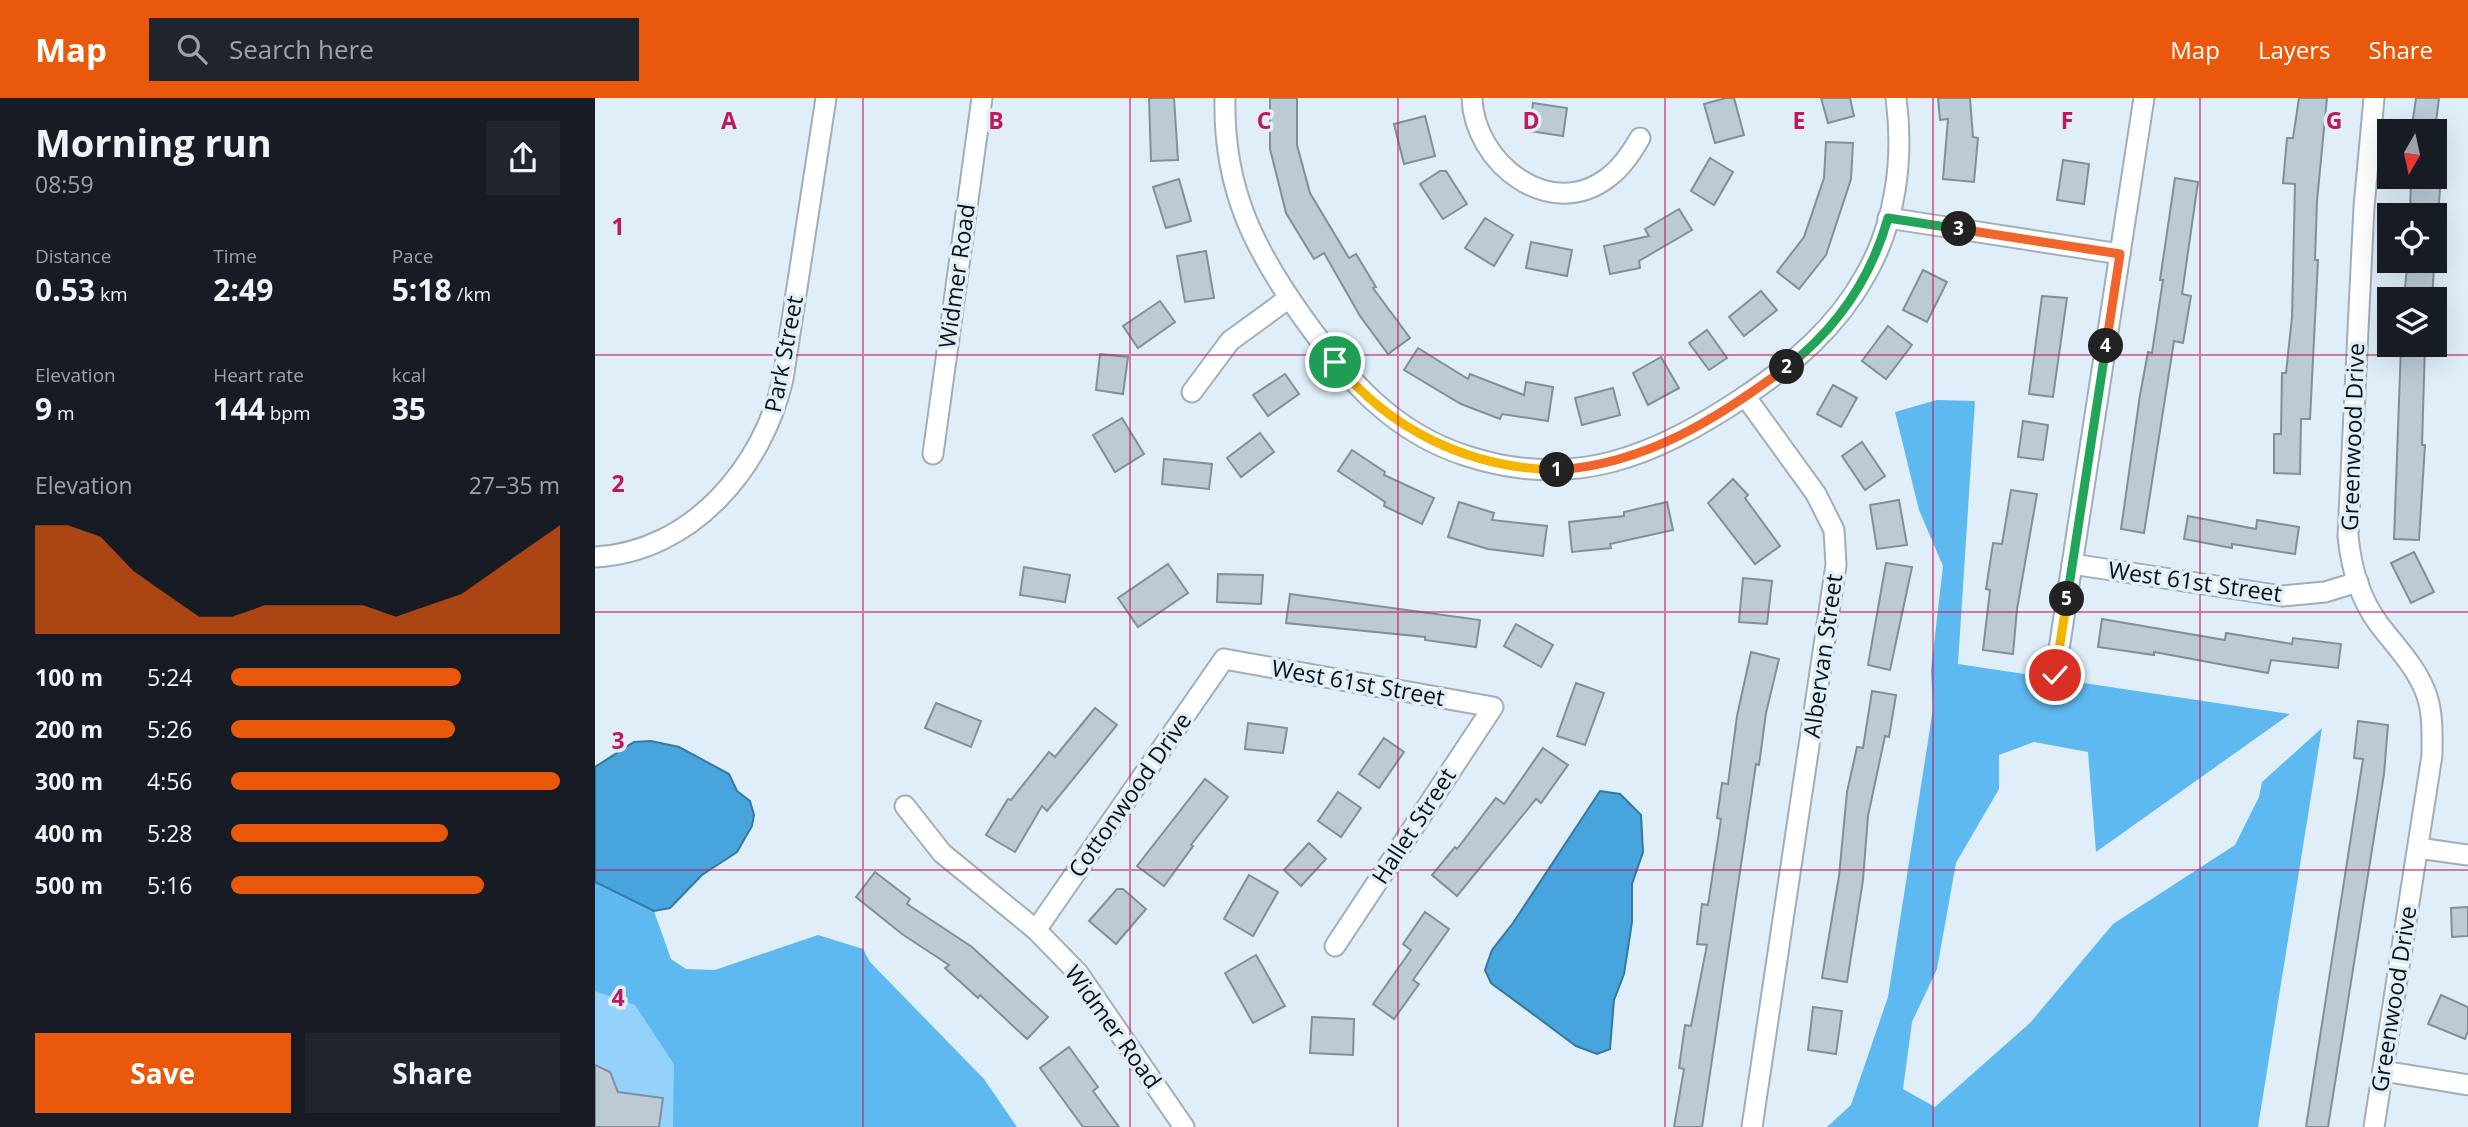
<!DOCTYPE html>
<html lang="en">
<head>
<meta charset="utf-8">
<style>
	body { margin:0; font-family:"Open Sans",sans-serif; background:#20242c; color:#f1f3f6; height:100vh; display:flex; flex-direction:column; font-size:26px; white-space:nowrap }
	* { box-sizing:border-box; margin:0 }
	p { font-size:23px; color:#9ea1a6 }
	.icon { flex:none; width:38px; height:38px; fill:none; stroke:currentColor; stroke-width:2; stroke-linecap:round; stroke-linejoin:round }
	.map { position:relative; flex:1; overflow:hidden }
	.sheet { display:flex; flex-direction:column; background:#171b24; width:595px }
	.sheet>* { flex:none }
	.needle { width:46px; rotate:189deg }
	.fabs { position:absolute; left:1782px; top:21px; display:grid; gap:14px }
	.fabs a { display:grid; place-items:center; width:70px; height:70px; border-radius:0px; background:#171b24; box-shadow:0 7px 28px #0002; font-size:35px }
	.pin { position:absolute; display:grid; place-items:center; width:60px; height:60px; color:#fff; margin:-30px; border:4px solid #fff; border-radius:50%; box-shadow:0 2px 7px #0007 }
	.km { position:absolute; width:35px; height:35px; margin:-18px; border-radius:50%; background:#222; color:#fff; font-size:19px; line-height:35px; text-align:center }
	.round { display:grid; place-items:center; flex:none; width:74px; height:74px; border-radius:0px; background:#20242c }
	.overview { display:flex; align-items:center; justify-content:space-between; height:119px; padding:0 35px }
	h1 { font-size:38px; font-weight:700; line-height:52px }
	.figures { display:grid; grid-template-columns:repeat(3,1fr); gap:10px; height:119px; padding:7px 35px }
	.figures div { display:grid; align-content:center }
	.figures b { font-size:30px; font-weight:700 }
	.figures small { font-size:19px; font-weight:400 }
	.figures p { font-size:19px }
	.chart { height:196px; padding:14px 35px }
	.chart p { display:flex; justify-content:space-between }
	.chart svg { width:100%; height:126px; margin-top:7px; fill:#ea580c; opacity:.7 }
	.button { display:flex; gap:14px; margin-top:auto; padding:14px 35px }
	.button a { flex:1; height:80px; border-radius:0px; background:#ea580c; color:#fff; font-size:28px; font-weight:700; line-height:80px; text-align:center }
	.button a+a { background:#20242c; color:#f1f3f6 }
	ul { padding:0 35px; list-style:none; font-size:23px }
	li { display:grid; grid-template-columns:112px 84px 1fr; align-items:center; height:52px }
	li i { height:18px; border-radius:9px; background:#ea580c }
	header { display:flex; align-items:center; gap:42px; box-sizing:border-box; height:98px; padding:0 35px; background:#ea580c; color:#fff }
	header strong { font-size:33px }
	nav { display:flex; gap:38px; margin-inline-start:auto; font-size:24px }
	.search { width:490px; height:63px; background:#20242c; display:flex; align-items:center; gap:18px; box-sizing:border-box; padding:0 24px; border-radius:0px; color:#9ea1a6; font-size:26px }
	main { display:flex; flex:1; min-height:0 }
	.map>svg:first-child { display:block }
	.green { fill:#94d1fb }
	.forest { fill:#5eb9f1 }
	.water { fill:#48a4dc; stroke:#3578a0; stroke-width:2 }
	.building { fill:#bbcad5; stroke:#808f99; stroke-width:2 }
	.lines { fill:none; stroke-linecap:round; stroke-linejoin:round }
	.street-casing { stroke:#a0aeb9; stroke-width:23 }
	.street { stroke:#fff; stroke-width:19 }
	.split-1-casing { stroke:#fff; stroke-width:14 }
	.split-2-casing { stroke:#fff; stroke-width:14 }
	.split-3-casing { stroke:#fff; stroke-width:14 }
	.split-4-casing { stroke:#fff; stroke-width:14 }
	.split-5-casing { stroke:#fff; stroke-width:14 }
	.split-6-casing { stroke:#fff; stroke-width:14 }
	.split-1 { stroke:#f5b400; stroke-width:9 }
	.split-2 { stroke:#f0652b; stroke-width:9 }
	.split-3 { stroke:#22a559; stroke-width:9 }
	.split-4 { stroke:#f0652b; stroke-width:9 }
	.split-5 { stroke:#22a559; stroke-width:9 }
	.split-6 { stroke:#f5b400; stroke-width:9 }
	.grid { fill:none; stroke:#c2185b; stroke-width:2; stroke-opacity:0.55 }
	.labels { text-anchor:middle; stroke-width:7; stroke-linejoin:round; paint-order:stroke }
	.street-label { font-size:23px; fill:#0a1013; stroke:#dfeef9 }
	.grid-label { font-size:23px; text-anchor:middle; font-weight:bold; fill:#c2185b; stroke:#dfeef9; stroke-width:7; stroke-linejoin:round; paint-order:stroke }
</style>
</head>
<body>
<header>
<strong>Map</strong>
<div class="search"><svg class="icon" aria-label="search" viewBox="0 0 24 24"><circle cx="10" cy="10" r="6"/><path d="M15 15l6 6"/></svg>Search here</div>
<nav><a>Map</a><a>Layers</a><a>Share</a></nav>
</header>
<main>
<section class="sheet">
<div class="overview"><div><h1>Morning run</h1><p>08:59</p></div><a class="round"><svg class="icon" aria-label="share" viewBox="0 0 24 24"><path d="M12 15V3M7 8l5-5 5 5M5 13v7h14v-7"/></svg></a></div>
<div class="figures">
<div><p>Distance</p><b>0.53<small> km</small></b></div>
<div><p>Time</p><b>2:49</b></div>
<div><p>Pace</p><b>5:18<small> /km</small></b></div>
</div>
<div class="figures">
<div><p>Elevation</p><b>9<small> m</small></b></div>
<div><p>Heart rate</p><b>144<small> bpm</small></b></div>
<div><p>kcal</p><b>35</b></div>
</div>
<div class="chart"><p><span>Elevation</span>27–35 m</p>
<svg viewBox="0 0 160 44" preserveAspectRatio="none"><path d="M0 44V6L10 6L20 10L30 22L40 30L50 38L60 38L70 34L80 34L90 34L100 34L110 38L120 34L130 30L140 22L150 14L160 6V44z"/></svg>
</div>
<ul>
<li><b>100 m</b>5:24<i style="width:70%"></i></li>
<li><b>200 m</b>5:26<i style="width:68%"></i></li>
<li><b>300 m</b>4:56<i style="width:100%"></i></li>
<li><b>400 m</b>5:28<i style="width:66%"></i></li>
<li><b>500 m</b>5:16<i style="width:77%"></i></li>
</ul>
<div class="button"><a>Save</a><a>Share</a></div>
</section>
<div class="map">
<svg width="1873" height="1029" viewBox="0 0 1873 1029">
	<rect width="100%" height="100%" fill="#dfeef9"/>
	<path class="green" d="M0,872L102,888L78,1029H0Z"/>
	<g class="forest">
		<path d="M1342,302L1380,303L1363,566L1695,616L1501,754L1493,654L1439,644L1404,657V691L1361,765L1342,871L1317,924L1308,991L1340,1009L1435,925L1518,826L1640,747L1664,699L1667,684L1727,630L1663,1029H1232L1256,1007L1293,899L1338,611L1336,572L1348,468L1324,412L1300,314Z"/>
		<path d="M0,784L59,813L76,861L91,871L120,872L223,837L268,851L275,864L389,981L422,1029H78L79,966L40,907L0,893Z"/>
	</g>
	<g class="water">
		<path d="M56,643L84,649L134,676L142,693L155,703L159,717L157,728L142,754L107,777L75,810L59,813L0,784V669L39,644Z"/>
		<path d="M1005,693L1025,696L1046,717L1048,754L1037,786V824L1029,876L1019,902L1015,951L1002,956L981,948L896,885L890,872L897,852L918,825Z"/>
	</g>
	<g class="building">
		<path d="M554,0H579L583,62L556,63Z"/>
		<path d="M675,0H702V47L715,95L754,160L761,156L781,189L778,190L815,240L793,256L765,218L729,155L719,161L691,115L675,51Z"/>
		<path d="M1131,0H1139L1149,37L1120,45L1109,6Z"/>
		<path d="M1226,0H1255L1259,18L1233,25Z"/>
		<path d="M1343,0H1375L1378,39L1383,40L1379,84L1348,81L1353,21L1345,22Z"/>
		<path d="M1704,0H1732L1722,103L1720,162H1723L1715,321H1706L1705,376L1679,375V336H1686L1687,275H1691L1697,219L1700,86L1688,85L1692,40H1698Z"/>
		<path d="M1821,0H1844L1840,32L1817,28Z"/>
		<path d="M938,5L972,10L968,38L934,33Z"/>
		<path d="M830,18L840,58L809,66L799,26Z"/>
		<path d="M1231,44L1258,45L1256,81L1231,157L1204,191L1182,174L1209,139L1229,80Z"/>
		<path d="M1115,60L1138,74L1119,107L1096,93Z"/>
		<path d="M1468,62L1494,66L1489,106L1462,102Z"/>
		<path d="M845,73H851L872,106L848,121L825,86Z"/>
		<path d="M1816,79H1846L1843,117H1815Z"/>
		<path d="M1580,80L1603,84L1587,196L1596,198L1588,245L1579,243L1549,435L1526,431L1545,297L1553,254L1557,255L1568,182H1565Z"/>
		<path d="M584,81L596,123L571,130L558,89Z"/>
		<path d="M1084,111L1097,132L1044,163L1045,170L1015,176L1009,148L1054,138L1050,131Z"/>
		<path d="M890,120L918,137L899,168L870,150Z"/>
		<path d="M936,144L977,152L972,178L931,170Z"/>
		<path d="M611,153L619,200L590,204L582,158Z"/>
		<path d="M1812,168L1839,170L1837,201H1809Z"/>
		<path d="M1328,172L1352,184L1332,224L1308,212Z"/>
		<path d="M1166,193L1182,212L1149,238L1134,219Z"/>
		<path d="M1447,198L1472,200L1458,299L1434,296Z"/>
		<path d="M565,203L580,224L543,250L528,228Z"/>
		<path d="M1293,228L1317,247L1291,281L1267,263Z"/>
		<path d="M1112,232L1132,260L1114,272L1094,245Z"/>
		<path d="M1806,247H1830L1827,347H1830L1824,442L1799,441Z"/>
		<path d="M823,250L873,281L875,276L929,297L931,284L958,289L953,323L907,316L905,321L866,306L809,272Z"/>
		<path d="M505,256L533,259L528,296L501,292Z"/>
		<path d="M1066,259L1084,290L1053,307L1038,275Z"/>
		<path d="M690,276L704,296L673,318L658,297Z"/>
		<path d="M1238,287L1262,300L1246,329L1222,316Z"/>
		<path d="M1018,290L1025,317L987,327L980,300Z"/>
		<path d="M527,320L549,356L520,374L498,337Z"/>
		<path d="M1428,323L1453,327L1448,362L1423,359Z"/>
		<path d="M665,335L679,354L646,379L632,360Z"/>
		<path d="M1267,344L1290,378L1270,392L1247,358Z"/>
		<path d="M757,352L790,374L789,377L839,400L827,426L789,408L790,404L743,373Z"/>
		<path d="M569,361L617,366L614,391L567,386Z"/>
		<path d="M1138,381L1153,397L1150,400L1185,448L1160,466L1113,405Z"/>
		<path d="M1416,392L1442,396L1422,511L1418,556L1388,552L1395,492L1391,491L1398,445L1407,446Z"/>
		<path d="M1304,402L1312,447L1282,451L1275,407Z"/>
		<path d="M864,404L899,415L897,422L952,428L948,458L893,451L853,439Z"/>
		<path d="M1072,404L1078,432L1015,446L1016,450L977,454L974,424L1029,418V414Z"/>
		<path d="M1593,418L1661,431L1662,422L1704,429L1700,456L1637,446V450L1589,441Z"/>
		<path d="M1819,454L1839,494L1816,505L1796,465Z"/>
		<path d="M1291,465L1317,469L1295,572L1273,567Z"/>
		<path d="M573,466L593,495L543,529L523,500Z"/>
		<path d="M429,469L475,477L470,504L425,497Z"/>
		<path d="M623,476L668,477L666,506L622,504Z"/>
		<path d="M1148,480L1177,483L1172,526L1144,524Z"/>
		<path d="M695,496L885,522L881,549L830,542V539L691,525Z"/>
		<path d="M1507,521L1630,542L1631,535L1697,546L1698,540L1746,546L1743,570L1676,562L1673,575L1559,554V557L1503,549Z"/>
		<path d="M921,526L958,547L946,569L909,548Z"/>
		<path d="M1156,554L1184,561L1171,615L1164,667L1161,666L1107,1029H1079L1089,971L1084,970L1090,927L1096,928L1112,847L1102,846L1107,806L1113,807L1126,721L1122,720L1127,685L1133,686L1142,618Z"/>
		<path d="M981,585L1009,595L990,647L962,638Z"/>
		<path d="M1277,593L1301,597L1294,639L1290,638L1273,718L1268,782L1252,884L1227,880L1244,778L1252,694L1262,649L1268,650Z"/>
		<path d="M341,605L386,623L376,649L330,630Z"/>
		<path d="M500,610L522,627L452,713L447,708L420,754L391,737L413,701L416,702L454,654L460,659Z"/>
		<path d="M1763,623L1793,627L1789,676L1733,1029H1711L1768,661L1759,660Z"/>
		<path d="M653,625L692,630L688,655L650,651Z"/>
		<path d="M789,640L809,654L784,690L764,676Z"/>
		<path d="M948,650L973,667L946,705L941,701L862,798L837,777L860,749L862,751L901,700L909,706Z"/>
		<path d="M610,681L633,699L596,747L598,748L569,788L542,768Z"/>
		<path d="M743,694L766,710L746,739L723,723Z"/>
		<path d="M714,745L731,761L706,788L689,772Z"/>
		<path d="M280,774L315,801L312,806L377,849L453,919L432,941L385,897L383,900L350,870L354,867L307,836L261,799Z"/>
		<path d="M654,777L683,794L658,838L629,821Z"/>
		<path d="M522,791H528L551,811L521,846L494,823Z"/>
		<path d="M1873,809V838L1857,839L1856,810Z"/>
		<path d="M830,814L854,831L818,882L824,886L799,921L778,906L816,852L808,846Z"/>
		<path d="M661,857L690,908L658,925L630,875Z"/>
		<path d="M1846,897L1873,909V933L1870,941L1833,926Z"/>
		<path d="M1218,909L1247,913L1241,956L1213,952Z"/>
		<path d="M717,919L759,921L758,957L715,955Z"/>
		<path d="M474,949L503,989L498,993L524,1029H488L445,970Z"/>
		<path d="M0,967L15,974L23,994L68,1000L64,1029H0Z"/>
	</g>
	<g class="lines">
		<g class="street-casing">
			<g id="street">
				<path d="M630,0C628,89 658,150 709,221C752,281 798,335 872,358C979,393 1060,358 1149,299C1198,266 1241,230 1270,178C1301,125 1309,60 1301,0"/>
				<path d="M877,0C879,65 956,126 1015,78C1028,68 1037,54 1045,40"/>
				<path d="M1779,0L1769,109L1753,438C1756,469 1765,500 1783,525C1801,549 1822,569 1832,598C1838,617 1837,637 1837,657L1779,1029"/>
				<path d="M1293,120L1525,156"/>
				<path d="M597,294L635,243L694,200"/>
				<path d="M1150,298L1221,396L1239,432L1241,467L1157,1029"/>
				<path d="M338,356L387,0"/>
				<path d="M0,459C97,454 168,369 188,281L231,0"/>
				<path d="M1477,466L1687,498L1730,494L1763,484"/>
				<path d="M1460,577L1549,0"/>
				<path d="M310,708L347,755L441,832L483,875L589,1029"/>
				<path d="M1823,750L1873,757"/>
				<path d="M441,832L629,561L898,609L740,848"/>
				<path d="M1788,973L1873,987"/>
			</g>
		</g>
		<use href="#street" class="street"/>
	</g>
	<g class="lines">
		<g class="split-1-casing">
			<path id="split-1" d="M740,264C795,333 875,370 962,372"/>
		</g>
		<g class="split-2-casing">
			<path id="split-2" d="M962,372C1051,366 1122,321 1192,269"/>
		</g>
		<g class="split-3-casing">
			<path id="split-3" d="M1192,269C1241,231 1276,180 1293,120L1364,131"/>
		</g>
		<g class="split-4-casing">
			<path id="split-4" d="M1364,131L1525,156L1511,248"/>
		</g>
		<g class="split-5-casing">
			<path id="split-5" d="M1472,501L1511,248"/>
		</g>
		<g class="split-6-casing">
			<path id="split-6" d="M1460,577L1472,501"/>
		</g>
		<use href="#split-1" class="split-1"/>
		<use href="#split-2" class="split-2"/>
		<use href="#split-3" class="split-3"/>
		<use href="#split-4" class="split-4"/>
		<use href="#split-5" class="split-5"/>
		<use href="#split-6" class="split-6"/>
	</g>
	<path class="grid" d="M268,0V1029M535,0V1029M803,0V1029M1070,0V1029M1338,0V1029M1605,0V1029M0,257H1873M0,514H1873M0,772H1873"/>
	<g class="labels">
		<g class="street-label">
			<text transform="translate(362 178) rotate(-82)" y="8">Widmer Road</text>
			<text transform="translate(189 256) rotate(-79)" y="8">Park Street</text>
			<text transform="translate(1758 339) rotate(-88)" y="8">Greenwood Drive</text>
			<text transform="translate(1600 484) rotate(8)" y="8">West 61st Street</text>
			<text transform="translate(1228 558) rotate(-82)" y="8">Albervan Street</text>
			<text transform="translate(763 585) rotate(10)" y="8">West 61st Street</text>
			<text transform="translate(535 697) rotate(-55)" y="8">Cottonwood Drive</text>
			<text transform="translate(819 728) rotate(-57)" y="8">Hallet Street</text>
			<text transform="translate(1799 901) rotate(-81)" y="8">Greenwood Drive</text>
			<text transform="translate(518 929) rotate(54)" y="8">Widmer Road</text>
		</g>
	</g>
	<g class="grid-label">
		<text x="134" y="31">A</text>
		<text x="401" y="31">B</text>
		<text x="669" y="31">C</text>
		<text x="936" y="31">D</text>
		<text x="1204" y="31">E</text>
		<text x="1472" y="31">F</text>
		<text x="1739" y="31">G</text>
		<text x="23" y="137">1</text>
		<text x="23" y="394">2</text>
		<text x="23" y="651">3</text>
		<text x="23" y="908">4</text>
	</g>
</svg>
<div class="fabs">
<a><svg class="needle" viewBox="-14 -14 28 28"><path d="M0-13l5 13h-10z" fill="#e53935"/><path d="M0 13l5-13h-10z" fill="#9ea1a6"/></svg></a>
<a><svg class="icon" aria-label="locate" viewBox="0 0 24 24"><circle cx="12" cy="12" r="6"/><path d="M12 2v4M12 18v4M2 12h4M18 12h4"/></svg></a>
<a><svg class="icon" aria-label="layers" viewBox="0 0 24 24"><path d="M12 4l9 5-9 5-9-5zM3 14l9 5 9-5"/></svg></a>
</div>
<div class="pin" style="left:740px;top:264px;background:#1e9e55"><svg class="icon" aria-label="arrive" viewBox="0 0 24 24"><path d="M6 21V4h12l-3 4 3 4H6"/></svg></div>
<div class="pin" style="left:1460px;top:577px;background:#d93025"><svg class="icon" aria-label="check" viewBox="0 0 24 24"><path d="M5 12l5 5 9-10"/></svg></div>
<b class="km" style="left:962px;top:372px">1</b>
<b class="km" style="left:1192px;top:269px">2</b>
<b class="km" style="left:1364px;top:131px">3</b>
<b class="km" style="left:1511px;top:248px">4</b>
<b class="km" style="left:1472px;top:501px">5</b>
</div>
</main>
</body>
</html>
